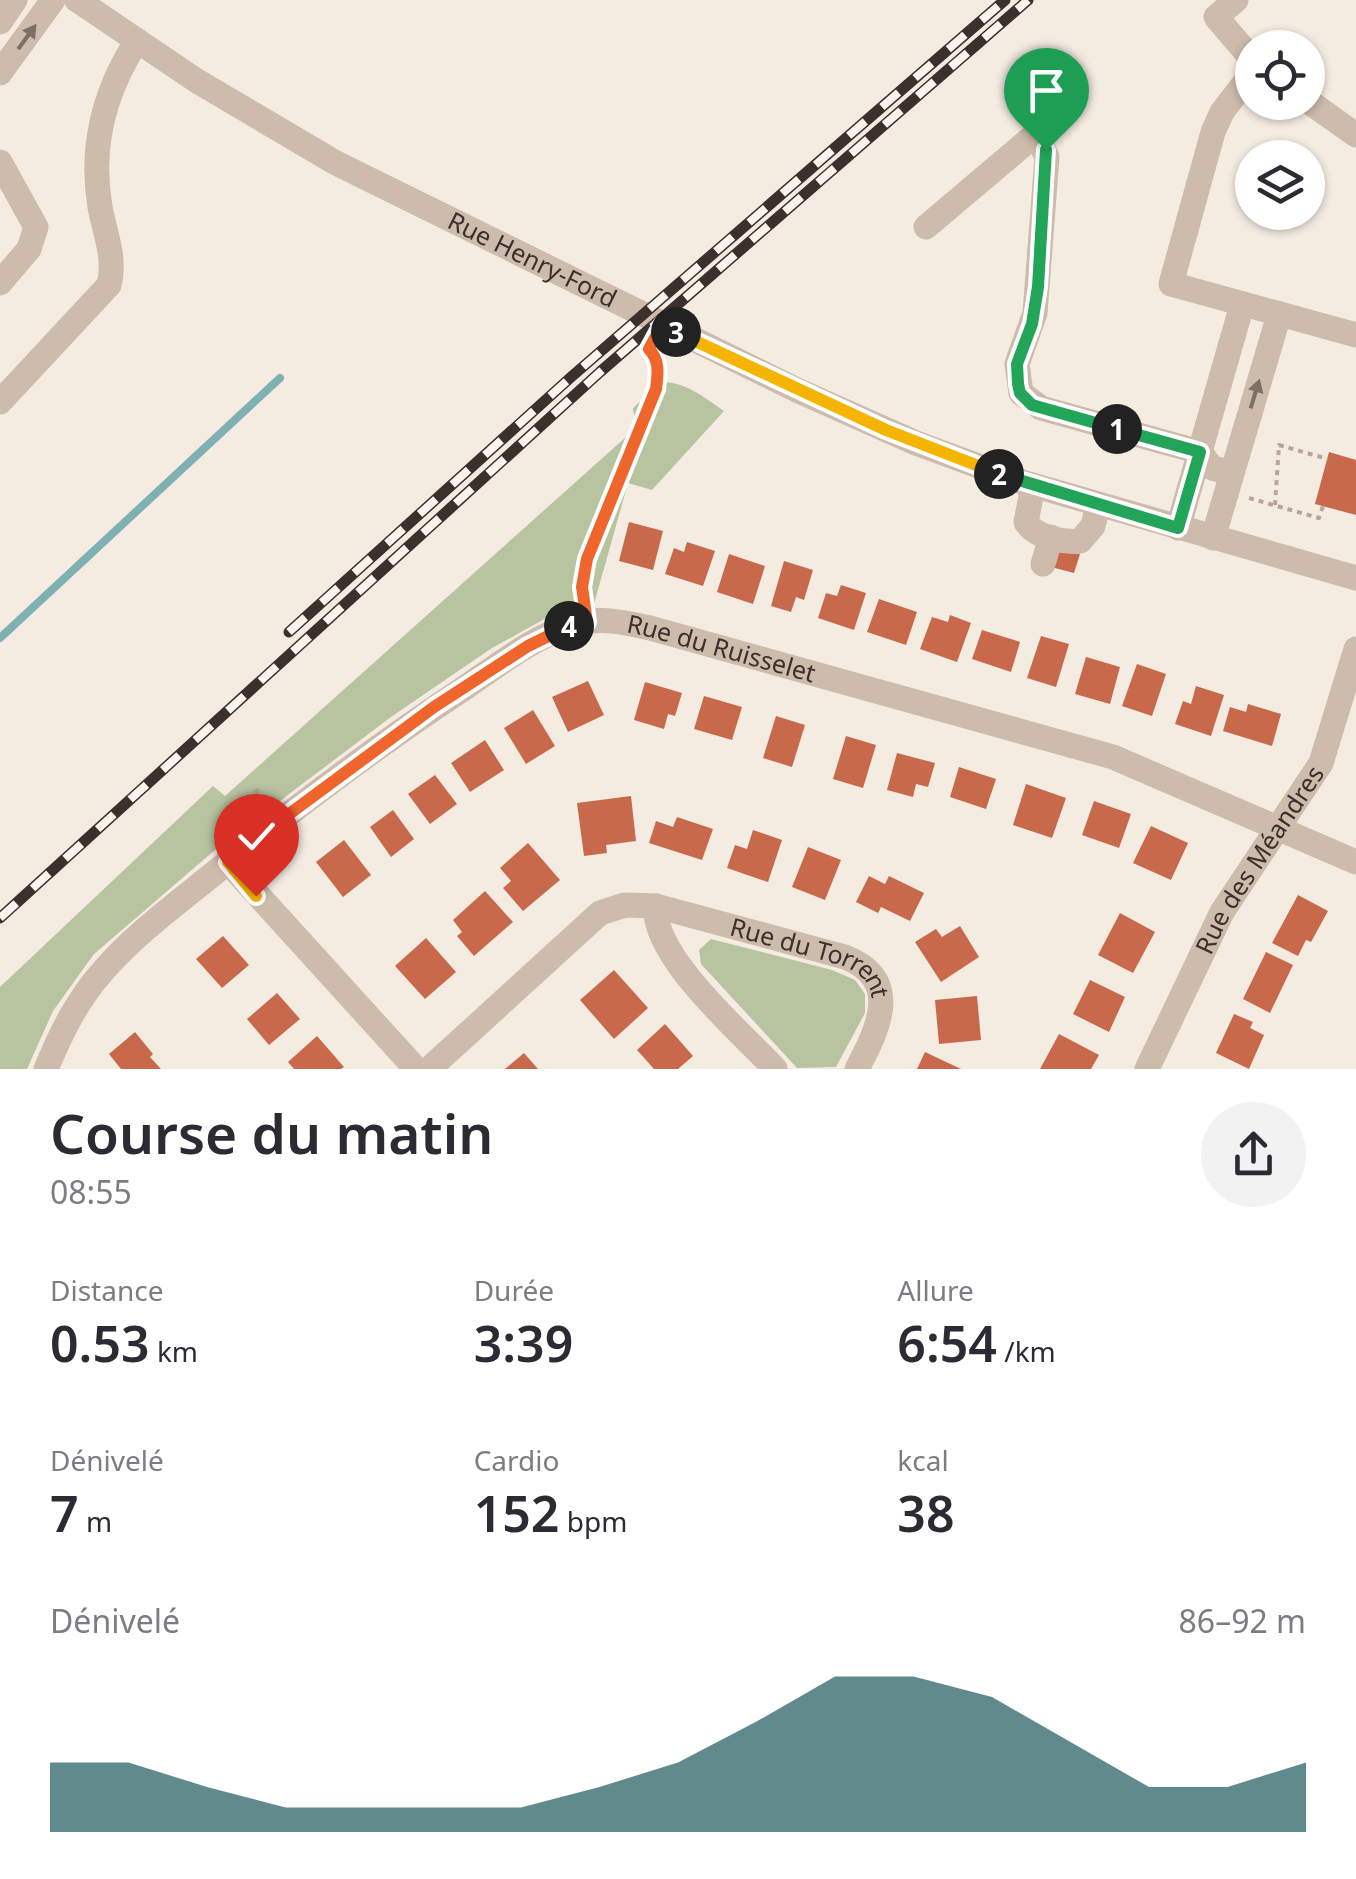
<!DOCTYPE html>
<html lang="fr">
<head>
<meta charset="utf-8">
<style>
	body { margin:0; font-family:"Noto Sans",sans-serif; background:#f2f2f3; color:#2b2b33; height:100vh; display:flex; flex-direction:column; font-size:38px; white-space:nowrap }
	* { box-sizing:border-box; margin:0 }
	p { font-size:32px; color:#7c7c81 }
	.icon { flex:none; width:55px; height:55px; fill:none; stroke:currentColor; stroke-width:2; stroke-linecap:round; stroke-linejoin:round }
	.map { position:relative; height:1069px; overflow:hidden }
	.side { display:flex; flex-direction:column; background:#fff; flex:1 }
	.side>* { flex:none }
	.controls { position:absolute; left:1235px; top:30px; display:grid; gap:20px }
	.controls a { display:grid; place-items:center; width:90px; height:90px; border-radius:50%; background:#fff; box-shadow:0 2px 8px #0004; font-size:50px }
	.pin { position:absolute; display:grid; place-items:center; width:85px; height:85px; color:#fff; margin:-102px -42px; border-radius:50% 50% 50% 0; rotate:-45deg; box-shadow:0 0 10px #0007 }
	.pin .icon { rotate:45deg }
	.km { position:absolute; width:50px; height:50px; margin:-25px; border-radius:50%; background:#222; color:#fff; font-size:28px; line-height:50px; text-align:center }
	.round { display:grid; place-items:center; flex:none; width:105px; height:105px; border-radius:52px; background:#f2f2f3 }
	.headline { display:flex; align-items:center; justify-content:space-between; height:170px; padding:0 50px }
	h1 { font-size:55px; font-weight:600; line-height:75px }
	.metrics { display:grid; grid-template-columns:repeat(3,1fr); gap:15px; height:170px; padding:10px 50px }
	.metrics div { display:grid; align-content:center }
	.metrics b { font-size:50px; font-weight:600 }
	.metrics small { font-size:28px; font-weight:400 }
	.metrics p { font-size:28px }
	.chart { height:280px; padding:20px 50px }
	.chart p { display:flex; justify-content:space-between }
	.chart svg { width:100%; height:180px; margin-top:10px; fill:#1f5a5e; opacity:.7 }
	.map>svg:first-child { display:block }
	.green { fill:#b8c4a0 }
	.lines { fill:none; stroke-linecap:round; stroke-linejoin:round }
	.stream { stroke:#7fb0b2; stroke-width:8 }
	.building { fill:#c8694b }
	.path { stroke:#b9a596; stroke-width:4; stroke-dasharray:5 5; stroke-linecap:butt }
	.minor { stroke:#cdbbac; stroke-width:25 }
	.rail-casing { stroke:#3b302b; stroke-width:11 }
	.rail { stroke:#fbf5ee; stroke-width:8; stroke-dasharray:22; stroke-linecap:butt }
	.oneway { fill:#7d6f65 }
	.split-1-casing { stroke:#fff; stroke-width:20 }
	.split-2-casing { stroke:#fff; stroke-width:20 }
	.split-3-casing { stroke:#fff; stroke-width:20 }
	.split-4-casing { stroke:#fff; stroke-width:20 }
	.split-5-casing { stroke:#fff; stroke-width:20 }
	.split-6-casing { stroke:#fff; stroke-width:20 }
	.split-1 { stroke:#22a559; stroke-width:12 }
	.split-2 { stroke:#22a559; stroke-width:12 }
	.split-3 { stroke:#f5b400; stroke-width:12 }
	.split-4 { stroke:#f0652b; stroke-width:12 }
	.split-5 { stroke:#f0652b; stroke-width:12 }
	.split-6 { stroke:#f5b400; stroke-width:12 }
	.labels { text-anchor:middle; stroke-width:8; stroke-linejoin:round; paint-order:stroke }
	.street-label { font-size:25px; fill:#3b302b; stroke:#fbf5ee }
</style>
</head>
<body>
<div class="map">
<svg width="1356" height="1069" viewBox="0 0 1356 1069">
	<rect width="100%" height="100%" fill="#f4ebe1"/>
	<g class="green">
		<path d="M662,382C686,382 705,398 724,411L652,490L628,483L594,604L557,612L492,648L391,717L215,850L94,954L53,1011L27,1069H0V987L213,786L225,796L636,428L633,408Z"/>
		<path d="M711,939L832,970L855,980L865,994V1013L836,1067L797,1068L701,964L699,950Z"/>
	</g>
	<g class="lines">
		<path class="stream" d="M0,638L280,378"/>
	</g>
	<g class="building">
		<path d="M1329,452L1356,460V515L1315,504Z"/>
		<path d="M629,522L663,531L653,570L619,561Z"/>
		<path d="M687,542L715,551L703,586L665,574L674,548L684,552Z"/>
		<path d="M1057,548L1080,554L1074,573L1051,567Z"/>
		<path d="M729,554L765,566L753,604L717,592Z"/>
		<path d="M784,561L813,570L804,600L796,597L791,612L771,606Z"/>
		<path d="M841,585L866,593L854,630L818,618L826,593L837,596Z"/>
		<path d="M879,599L917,612L906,645L867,632Z"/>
		<path d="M950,615L971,623L957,662L920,649L932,617L948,622Z"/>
		<path d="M982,630L1020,642L1011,672L972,659Z"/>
		<path d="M1041,636L1069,644L1056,687L1027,678Z"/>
		<path d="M1086,657L1120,667L1110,704L1075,694Z"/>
		<path d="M1137,664L1166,674L1152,716L1122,706Z"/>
		<path d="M588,681L604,715L568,732L552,697Z"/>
		<path d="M645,682L682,693L675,716L668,714L664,729L634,720Z"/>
		<path d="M1196,686L1224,695L1211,736L1175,724L1183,701L1191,704Z"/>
		<path d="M704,696L742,707L732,740L694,729Z"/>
		<path d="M1248,704L1281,714L1272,746L1223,731L1230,707L1246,712Z"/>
		<path d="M533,710L555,746L526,764L504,728Z"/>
		<path d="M776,716L805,725L792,767L763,758Z"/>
		<path d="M846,736L876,745L863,788L833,779Z"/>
		<path d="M485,740L504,770L470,792L451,763Z"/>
		<path d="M897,753L935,763L928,787L916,784L913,797L887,790Z"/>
		<path d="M959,767L996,779L986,809L950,797Z"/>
		<path d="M435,775L457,804L430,824L408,794Z"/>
		<path d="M1026,784L1066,798L1052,838L1013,825Z"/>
		<path d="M631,796L636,841L606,845L607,853L584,856L577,803Z"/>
		<path d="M1094,801L1131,814L1119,848L1082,835Z"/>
		<path d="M393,810L414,839L391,857L370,827Z"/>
		<path d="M677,817L713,829L702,860L649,843L656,821L673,827Z"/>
		<path d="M1151,826L1188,843L1171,880L1133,863Z"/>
		<path d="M753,830L782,840L768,882L727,868L735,845L747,849Z"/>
		<path d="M344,840L371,875L343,897L316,862Z"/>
		<path d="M528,843L560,880L523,911L503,888L511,881L500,868Z"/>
		<path d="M808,847L841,860L825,900L792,887Z"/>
		<path d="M869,876L885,884L889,876L924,893L910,921L881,907L878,913L856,902Z"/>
		<path d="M485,891L513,922L474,956L457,936L462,932L453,920Z"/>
		<path d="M1298,895L1328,911L1311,942L1306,940L1298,956L1272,943Z"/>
		<path d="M1120,913L1155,932L1133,973L1098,955Z"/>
		<path d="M960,926L979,957L941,982L915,942L936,929L942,937Z"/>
		<path d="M223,936L249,965L222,988L196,959Z"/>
		<path d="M426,938L456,972L425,999L395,966Z"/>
		<path d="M1266,952L1293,965L1270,1013L1243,999Z"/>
		<path d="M614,970L648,1008L614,1039L580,1000Z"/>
		<path d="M1090,980L1125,997L1109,1032L1073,1014Z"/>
		<path d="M277,993L300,1019L269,1045L247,1019Z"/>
		<path d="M977,996L981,1040L939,1044L935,1000Z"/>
		<path d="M1234,1014L1253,1022L1250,1028L1264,1035L1249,1069L1216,1053Z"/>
		<path d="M665,1024L693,1056L678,1069H654L637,1050Z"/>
		<path d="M135,1032L153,1054L150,1057L161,1069H121L109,1054Z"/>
		<path d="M1059,1034L1099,1055L1091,1069H1040Z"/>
		<path d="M317,1036L344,1067L341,1069H294L288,1062Z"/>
		<path d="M925,1052L961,1069H917Z"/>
		<path d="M524,1053L538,1069H505Z"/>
	</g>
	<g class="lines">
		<g class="path">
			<path d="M1249,498L1319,518L1323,506"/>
			<path d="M1275,505L1279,445L1328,459"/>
			<path d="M583,597L587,559L656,389C658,373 660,361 649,349L651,345"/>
			<path d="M255,807L248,799L262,786"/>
		</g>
		<g class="minor">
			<path id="s1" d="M77,0L197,81L336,163L799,391L916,443L1022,482L1356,578"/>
			<path d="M1236,0L1216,17L1252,59"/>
			<path d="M0,22L15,0"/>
			<path d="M0,73L53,0"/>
			<path d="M1252,73L1222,112L1213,132L1171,284L1356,335"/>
			<path d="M1308,101L1356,135"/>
			<path d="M0,162L36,227L29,249L0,283"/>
			<path d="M926,227L1036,134L1047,157L1035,313L1017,364L1021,393L1041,408L1200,452L1212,468L1232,473"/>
			<path d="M0,402L109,285C116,258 105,234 100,207C90,148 104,91 137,41"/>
			<path d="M1033,486L1026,522C1035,537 1063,543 1080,541L1093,526L1098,506"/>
			<path d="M1178,528L1242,305"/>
			<path d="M1213,538L1279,315"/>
			<path d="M1043,564L1051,537"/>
			<path d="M228,862L416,1069"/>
			<path id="s2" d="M656,906L845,957C903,980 878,1029 857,1069"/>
			<path id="s3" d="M46,1069C61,1033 77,1000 103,971C136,933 179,902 218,870C297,806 378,745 463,689C497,666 534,636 575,624C600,617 624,622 650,628L1113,757L1356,862"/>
			<path d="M429,1069L600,913L625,905L656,906C651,956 743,1034 775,1069"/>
			<path id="s4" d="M1147,1069L1222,912L1321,763L1356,649"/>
		</g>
		<g class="rail-casing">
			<g id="rail">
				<path d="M289,632L570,378L1005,0"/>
				<path d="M0,918L600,372L1028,0"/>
			</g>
		</g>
		<use href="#rail" class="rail"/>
	</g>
	<defs><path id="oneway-solid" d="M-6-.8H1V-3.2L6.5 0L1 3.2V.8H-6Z" transform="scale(2.5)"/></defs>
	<g class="oneway">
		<use href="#oneway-solid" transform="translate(27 37) rotate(-54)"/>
		<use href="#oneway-solid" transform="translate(1255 394) rotate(-73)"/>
	</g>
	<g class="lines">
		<g class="split-1-casing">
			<path id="split-1" d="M1046,150L1038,287L1032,324L1017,364L1018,384L1020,393L1032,405L1117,429"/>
		</g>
		<g class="split-2-casing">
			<path id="split-2" d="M999,474L1178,528L1200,452L1117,429"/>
		</g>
		<g class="split-3-casing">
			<path id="split-3" d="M676,332L886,430L999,474"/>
		</g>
		<g class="split-4-casing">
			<path id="split-4" d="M569,626L587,622L582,587L587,559L656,389C658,373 660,361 649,349L662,325L676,332"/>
		</g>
		<g class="split-5-casing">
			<path id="split-5" d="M277,823L434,707L528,646L569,626"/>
		</g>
		<g class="split-6-casing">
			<path id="split-6" d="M256,896L228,862L277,823"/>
		</g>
		<use href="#split-1" class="split-1"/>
		<use href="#split-2" class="split-2"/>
		<use href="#split-3" class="split-3"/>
		<use href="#split-4" class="split-4"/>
		<use href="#split-5" class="split-5"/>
		<use href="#split-6" class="split-6"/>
	</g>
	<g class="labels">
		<g class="street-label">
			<text dy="9" stroke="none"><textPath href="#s1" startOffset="525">Rue Henry-Ford</textPath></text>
			<text dy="9" stroke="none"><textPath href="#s3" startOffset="852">Rue du Ruisselet</textPath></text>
			<text dy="9" stroke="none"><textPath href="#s4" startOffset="238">Rue des Méandres</textPath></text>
			<text dy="9" stroke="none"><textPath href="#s2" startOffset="165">Rue du Torrent</textPath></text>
		</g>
	</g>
</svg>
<div class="controls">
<a><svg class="icon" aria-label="locate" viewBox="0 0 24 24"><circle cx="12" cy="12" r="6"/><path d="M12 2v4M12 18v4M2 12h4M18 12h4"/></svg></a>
<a><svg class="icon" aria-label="layers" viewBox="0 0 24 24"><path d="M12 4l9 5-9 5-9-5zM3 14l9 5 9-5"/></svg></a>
</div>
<div class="pin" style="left:1046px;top:150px;background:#1e9e55"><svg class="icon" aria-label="arrive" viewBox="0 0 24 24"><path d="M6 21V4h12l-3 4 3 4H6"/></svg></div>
<div class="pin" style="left:256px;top:896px;background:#d93025"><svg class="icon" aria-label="check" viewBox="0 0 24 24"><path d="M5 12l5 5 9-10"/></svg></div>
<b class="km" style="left:1117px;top:429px">1</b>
<b class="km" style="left:999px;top:474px">2</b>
<b class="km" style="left:676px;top:332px">3</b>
<b class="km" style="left:569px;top:626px">4</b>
</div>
<section class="side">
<div class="headline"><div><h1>Course du matin</h1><p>08:55</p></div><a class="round"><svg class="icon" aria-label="share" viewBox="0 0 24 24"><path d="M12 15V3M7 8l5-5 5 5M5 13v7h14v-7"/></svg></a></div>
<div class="metrics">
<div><p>Distance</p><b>0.53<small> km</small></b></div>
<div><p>Durée</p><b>3:39</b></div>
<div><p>Allure</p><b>6:54<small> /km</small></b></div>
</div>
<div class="metrics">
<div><p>Dénivelé</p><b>7<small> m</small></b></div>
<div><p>Cardio</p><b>152<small> bpm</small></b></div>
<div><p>kcal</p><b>38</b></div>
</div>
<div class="chart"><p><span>Dénivelé</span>86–92 m</p>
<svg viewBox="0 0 160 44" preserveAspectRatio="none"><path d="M0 44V27L10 27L20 33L30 38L40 38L50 38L60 38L70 33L80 27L90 17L100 6L110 6L120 11L130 22L140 33L150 33L160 27V44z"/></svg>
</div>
</section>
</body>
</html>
